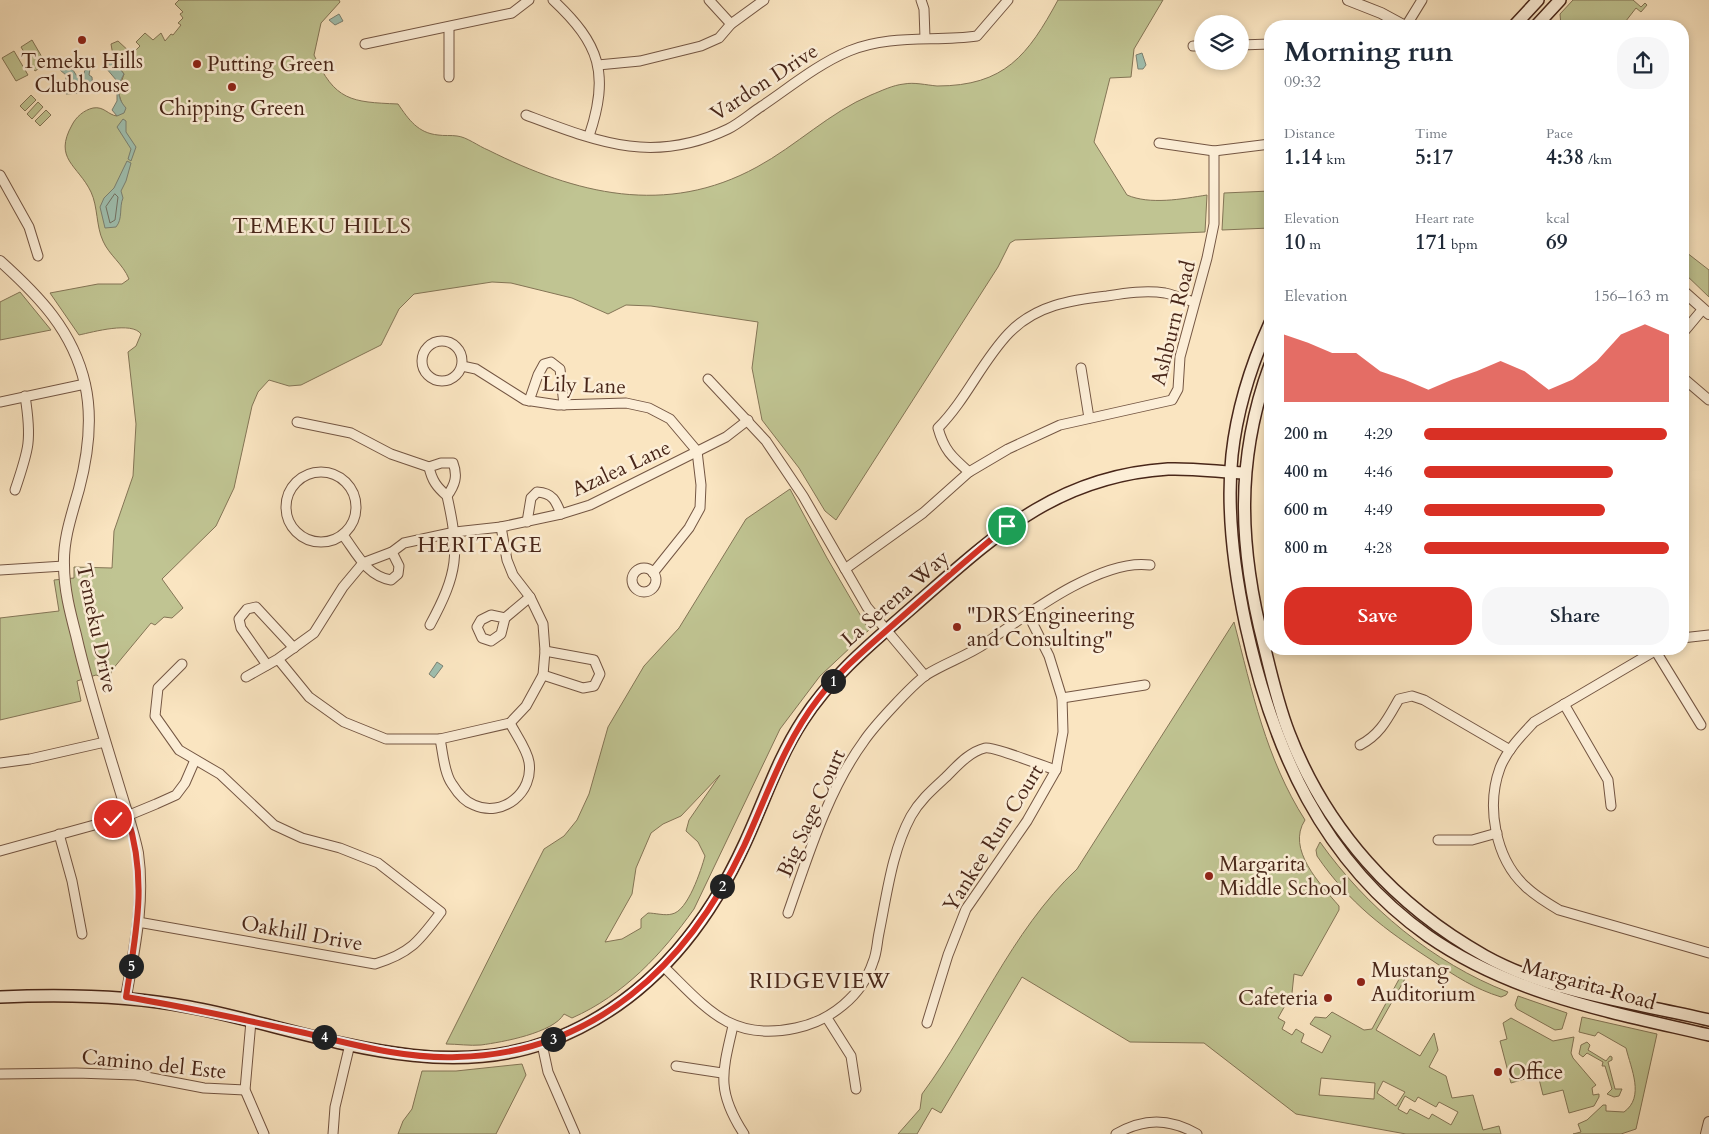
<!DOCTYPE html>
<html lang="en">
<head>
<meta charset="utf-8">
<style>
	body { margin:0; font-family:Cardo,serif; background:#f6f6f7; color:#1f2937; height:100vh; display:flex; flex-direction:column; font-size:19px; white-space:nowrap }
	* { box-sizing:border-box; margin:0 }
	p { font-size:16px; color:#747a83 }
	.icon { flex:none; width:28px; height:28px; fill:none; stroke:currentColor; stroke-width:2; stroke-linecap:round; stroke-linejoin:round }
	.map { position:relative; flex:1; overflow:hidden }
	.panel { position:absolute; left:1264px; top:20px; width:425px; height:635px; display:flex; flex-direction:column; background:#fff; border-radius:20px; box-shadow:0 2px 8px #0003 }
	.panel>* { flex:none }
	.tools { position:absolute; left:1194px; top:15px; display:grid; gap:10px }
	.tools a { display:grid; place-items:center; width:55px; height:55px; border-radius:50%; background:#fff; box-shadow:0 2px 8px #0003; font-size:25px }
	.pin { position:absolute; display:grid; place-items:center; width:42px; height:42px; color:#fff; margin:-21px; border:2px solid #fff; border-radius:50%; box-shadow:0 1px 5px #0007 }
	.km { position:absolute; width:25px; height:25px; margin:-12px; border-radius:50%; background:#222; color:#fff; font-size:14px; line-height:25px; text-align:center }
	.round { display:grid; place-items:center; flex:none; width:52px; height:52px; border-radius:20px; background:#f6f6f7 }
	.headline { display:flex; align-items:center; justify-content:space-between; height:85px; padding:0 20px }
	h1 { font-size:28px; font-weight:700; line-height:38px }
	.stats { display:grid; grid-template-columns:repeat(3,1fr); gap:8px; height:85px; padding:5px 20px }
	.stats div { display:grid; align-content:center }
	.stats b { font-size:21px; font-weight:700 }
	.stats small { font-size:14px; font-weight:400 }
	.stats p { font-size:14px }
	.chart { height:140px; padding:10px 20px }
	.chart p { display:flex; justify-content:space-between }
	.chart svg { width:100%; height:90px; margin-top:5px; fill:#d93025; opacity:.7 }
	.action { display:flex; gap:10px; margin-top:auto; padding:10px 20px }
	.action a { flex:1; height:58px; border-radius:20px; background:#d93025; color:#fff; font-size:20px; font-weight:700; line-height:58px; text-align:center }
	.action a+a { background:#f6f6f7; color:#1f2937 }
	ul { padding:0 20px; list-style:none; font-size:16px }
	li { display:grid; grid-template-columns:80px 60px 1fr; align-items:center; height:38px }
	li i { height:12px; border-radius:6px; background:#d93025 }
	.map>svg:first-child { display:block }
	.green { fill:#c0c492; stroke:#847556; fill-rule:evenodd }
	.water { fill:#9fbfaf; stroke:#7c8273 }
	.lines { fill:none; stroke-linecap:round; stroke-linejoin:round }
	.shore { stroke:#747264; stroke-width:1 }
	.minor-casing { stroke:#745643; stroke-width:11 }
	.tertiary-casing { stroke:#745643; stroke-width:12 }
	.secondary-casing { stroke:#482619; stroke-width:14 }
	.minor { stroke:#fceed7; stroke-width:9 }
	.tertiary { stroke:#fceed7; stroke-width:10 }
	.secondary { stroke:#fceed7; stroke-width:11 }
	.route-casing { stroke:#fff; stroke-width:10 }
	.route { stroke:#d93025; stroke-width:6 }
	.poi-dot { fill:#8f2418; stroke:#fceed7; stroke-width:2 }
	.labels { text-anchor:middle; stroke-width:5; stroke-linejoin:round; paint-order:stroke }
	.poi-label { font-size:21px; fill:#482619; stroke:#fceed7; text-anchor:start }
	.street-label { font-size:21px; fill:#482619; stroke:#fceed7 }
	.neighbourhood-label { font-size:22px; letter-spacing:1px; fill:#482619; stroke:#fceed7 }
</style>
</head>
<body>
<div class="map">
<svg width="1709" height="1134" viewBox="0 0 1709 1134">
	<rect width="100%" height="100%" fill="#fae5c1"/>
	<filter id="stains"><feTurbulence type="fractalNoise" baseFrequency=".004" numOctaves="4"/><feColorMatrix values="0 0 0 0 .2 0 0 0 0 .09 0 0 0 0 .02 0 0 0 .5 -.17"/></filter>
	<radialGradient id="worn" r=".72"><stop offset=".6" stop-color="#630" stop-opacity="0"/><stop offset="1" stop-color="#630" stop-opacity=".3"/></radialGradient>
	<g class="green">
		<path d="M179,0H339L340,2L321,23L314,55C335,101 351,102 398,104C409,120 418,133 438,135C444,136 451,135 457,136C467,137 478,146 488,150C576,194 666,217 757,167C796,146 830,112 871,95C881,91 893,85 904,84C914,82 926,85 937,86C1005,86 1028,55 1058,0H1163L1134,49L1131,77L1110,78L1094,142L1127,195C1150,205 1182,199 1207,195L1205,232L1015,240L1010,243L998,267L836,520L825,511L799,468L762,420L752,368L758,322L651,306L626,305L608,314L572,298L511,283L492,282L414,294L399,309L381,345L301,385L289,386L269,380L258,392L252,406L234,488L216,526L162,579L183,608L172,618L164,617L155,625L151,623L112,670L109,679L96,675L77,681L81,701L0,720V618L59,611L54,580L74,578V567L112,568L114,531L133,476L136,424L128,352L136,346L141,334C132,321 93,332 79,335L50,293L98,284H122L129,279C123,264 109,255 103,241C96,226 98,207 91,192C78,165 53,159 72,125C76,117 84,110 93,108C104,106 108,115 117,116L122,104L118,91L124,74L120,69L121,64C113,56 113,56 111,44L118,41L132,54L140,46L136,42L145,33L153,40L161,33L165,41L171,34L173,35L181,25L178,23L183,18L180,14L183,12L175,4Z"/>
		<path d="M1573,0H1633L1641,7L1645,3L1647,5L1641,12L1636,8L1622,26H1561L1560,14Z"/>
		<path d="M32,40L46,64L35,71L21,47Z"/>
		<path d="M14,51L28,75L16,81L2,58Z"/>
		<path d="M31,95L36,100L25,111L20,106Z"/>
		<path d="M38,102L43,107L32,119L27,114Z"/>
		<path d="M46,110L51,115L40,126L35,121Z"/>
		<path d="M1270,191V228L1222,230L1224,193Z"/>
		<path d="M1682,249L1709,270V297L1683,272Z"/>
		<path d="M20,292L51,330L0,340V302Z"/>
		<path d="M790,489L827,558L869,630L820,676L780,729L694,909C662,954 624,995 572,1018L564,1014C553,1033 503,1042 481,1045C470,1046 457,1044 446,1044L544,849L564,836L577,820L589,794L608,727L644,666L679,628L746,519ZM720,775L689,820L686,831L698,842L705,856C701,870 688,911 672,914C665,916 655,913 648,913L641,919V928L622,939L605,942L632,894L636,868L651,833L663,824L681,816Z"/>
		<path d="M1234,622C1252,691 1266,759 1305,820C1286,849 1320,884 1339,906V910L1302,976L1294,974L1292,993L1278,1018L1285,1022L1282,1029L1292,1035L1296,1029L1304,1034L1301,1042L1322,1053L1331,1036L1310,1024L1315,1017L1326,1018L1332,1012L1364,1030L1372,1029L1404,970L1408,969L1410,970L1376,1030L1420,1056L1434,1033L1438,1050L1429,1067L1446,1076L1452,1098L1473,1095L1483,1130L1499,1126L1501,1134H1406L1296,1114L1204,1043L1130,1042L1022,977L941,1113L932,1108L917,1134H898L920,1109L922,1094C976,1021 1010,932 1077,869ZM1321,1078L1375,1083L1374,1099L1319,1095ZM1383,1081L1405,1092L1396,1106L1377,1093ZM1405,1096L1415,1102L1418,1097L1436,1107L1439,1102L1458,1112L1451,1125L1432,1114L1429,1119L1410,1109L1407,1114L1398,1109Z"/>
		<path d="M1320,842C1366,907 1433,963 1508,992L1506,995L1501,997C1475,989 1455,976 1433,961C1384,929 1350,904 1317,856L1316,850Z"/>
		<path d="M1518,996L1567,1013L1562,1029L1555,1030L1517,1009L1515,1005Z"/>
		<path d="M1582,1017L1657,1034L1636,1129L1621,1134H1573L1581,1132L1578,1124L1587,1120L1603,1105H1606V1111L1624,1112C1645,1097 1631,1069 1626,1048L1598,1032L1595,1036L1579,1032Z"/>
		<path d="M1511,1018L1553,1041L1574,1037L1571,1053L1573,1058L1596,1085L1592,1088L1593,1095L1599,1094V1097L1594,1106L1569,1113L1563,1090L1543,1095L1538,1075L1511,1083L1500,1041L1507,1039L1503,1023Z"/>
		<path d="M1587,1042L1590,1045L1588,1050L1606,1061L1610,1056L1612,1057V1060L1608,1062L1615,1089H1622L1619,1096L1614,1097L1607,1094L1612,1089L1605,1066H1602L1603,1062L1587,1053L1583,1057L1579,1054L1581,1045Z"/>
		<path d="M522,1064L526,1075L496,1134H398L403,1121L412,1109L422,1071H456Z"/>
	</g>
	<g class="water">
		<path d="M339,14L343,21L335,25L329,20Z"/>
		<path d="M1142,53L1146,65L1143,69H1138L1136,55Z"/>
		<path d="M115,61L121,65L120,69L124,74C117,86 116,97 126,108L124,113L117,116L112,110L117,101V81L106,68L109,62L113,63Z"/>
		<path d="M64,66L73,70L78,78L83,76L86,67L90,69L89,75L92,77L93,92L66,94V75L60,70Z"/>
		<path d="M123,119L126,121V132L136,147L131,161L128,159L131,149L117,127Z"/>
		<path d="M127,161L131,163L126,181L121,191L123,198C119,207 123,219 116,227L105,228L100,207L104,198L114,188Z"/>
		<path d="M437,662L443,666L434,678L429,674Z"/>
	</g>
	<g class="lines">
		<path class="shore" d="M115,194L118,197L115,220L110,223L106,207Z"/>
		<g class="minor-casing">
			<g id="minor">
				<path d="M553,0C600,44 610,74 589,136"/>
				<path d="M709,0L731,24"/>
				<path d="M921,0L924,9L925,38"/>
				<path d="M1406,26L1422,0"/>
				<path d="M449,27V77"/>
				<path d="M365,44L512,13L529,0"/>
				<path d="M1240,45L1270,44"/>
				<path d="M1193,46H1202"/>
				<path d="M598,65L640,61L701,46L719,38L731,24L764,0"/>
				<path d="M526,115C598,142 653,165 728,129C740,123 751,113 762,106C790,87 818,64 849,51C891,34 934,42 977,36L1008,0"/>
				<path d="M1159,143L1214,151L1270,144"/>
				<path d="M0,175L29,227L38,256"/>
				<path d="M1682,334L1702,310"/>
				<circle cx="442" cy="361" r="20"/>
				<path d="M462,366L476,369L525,400L558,405L626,403L649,408L670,419L697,451L701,485L700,508L689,528L653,573"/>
				<path d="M1081,368L1089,418"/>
				<path d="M1682,377L1709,400"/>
				<path d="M708,379L766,441L803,496L867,607L925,676"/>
				<path d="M529,401L538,375L544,364L551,362L560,369L564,405"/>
				<path d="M0,402L85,384"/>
				<path d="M297,422L351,433L391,454L429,467"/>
				<circle cx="321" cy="507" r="35"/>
				<path d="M969,472C952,457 944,450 938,428C966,400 982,361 1009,333C1036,305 1071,300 1107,296C1126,293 1146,290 1165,293C1174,295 1185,299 1194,302"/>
				<path d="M15,490C29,449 32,440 25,396"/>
				<path d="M527,522L531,498L537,492C553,493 556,501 561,514"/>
				<path d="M501,527L561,514L590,505L726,437L748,420"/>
				<path d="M343,535C357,554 367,576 391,580L398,574L399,566L392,552"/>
				<circle cx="644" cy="580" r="12"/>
				<path d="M845,569L923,513L969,472L1008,449L1060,425L1172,400L1178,389L1180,357L1207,258L1214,224V151"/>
				<path d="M0,570L64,566"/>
				<path d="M491,615L505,618L501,634L491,641L482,638L477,627L481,620Z"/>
				<path d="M505,618L530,597"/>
				<path d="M430,625C458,573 460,554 447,496C455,485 458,476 453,463H441L429,467C432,481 437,487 447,496"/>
				<path d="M1682,638L1709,635"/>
				<path d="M1658,649L1534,722C1521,736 1507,750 1500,768C1486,806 1495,858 1525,886C1535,896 1547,903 1559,910L1709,953"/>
				<path d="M1655,650L1701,725"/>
				<path d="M267,665L241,628L239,619L247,609L256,607L294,648"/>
				<path d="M543,675L583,688L594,686L600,674L594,660L545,651"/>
				<path d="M246,677L278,659L314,633L343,587L363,563L392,552L404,543L455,532L501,527L507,560L513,575L530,597L543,624L545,651L543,675L526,706L510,723L440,739H386L344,722L309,697L278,659"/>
				<path d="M1062,698L1145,685"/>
				<path d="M1564,704L1608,780L1611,806"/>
				<path d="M440,739C443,753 444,773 452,784C457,792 465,802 474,805C503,818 534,792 529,762C527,749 516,735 510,723"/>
				<path d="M1360,745C1380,735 1388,718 1399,699L1412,696L1424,700L1510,750"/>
				<path d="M0,763L30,759L105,742"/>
				<path d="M59,834L72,881L82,934"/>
				<path d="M1438,840H1472L1497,833"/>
				<path d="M0,851L127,816L156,804L176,795L185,783L195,760"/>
				<path d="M788,913C808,856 828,790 864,741C874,726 912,685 926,675C945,663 967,656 986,643C1026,615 1101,558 1150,565"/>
				<path d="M138,922L375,964C411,953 419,941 441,912L378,863L340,848L302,838L274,825L220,774L179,750L155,716L158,688L182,664"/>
				<path d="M664,967C707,1009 731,1042 796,1028C830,1021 862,996 873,962C877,953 877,942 879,933C887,894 892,851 911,816C920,800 933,789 946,777C957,766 969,752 985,748C993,746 1045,767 1056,770"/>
				<path d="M827,1018L851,1056L856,1089"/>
				<path d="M251,1021L245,1090L264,1134"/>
				<path d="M927,1023L948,955L966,909L1027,821L1056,770L1063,732L1062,698L1049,656L1028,614"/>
				<path d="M733,1026C722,1073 716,1091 744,1134"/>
				<path d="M542,1044L548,1072L575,1134"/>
				<path d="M676,1066L722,1073"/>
				<path d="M0,1074L76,1073L136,1075L204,1088L245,1090"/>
				<path d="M333,1134L335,1107L350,1044"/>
				<path d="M1116,1134C1144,1118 1169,1118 1197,1134"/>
			</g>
		</g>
		<g class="tertiary-casing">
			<g id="tertiary">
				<path d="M1348,0L1381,13L1405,26"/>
				<path d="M0,261C39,296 73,331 85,384C93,419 88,455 79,489C72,514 63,539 64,565C64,589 70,612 76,635C88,688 105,740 121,793C127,813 134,833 138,853C145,902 134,950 126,997"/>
				<path d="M1682,290L1709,314"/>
				<path d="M1706,1134L1709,1122"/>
			</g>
		</g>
		<g class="secondary-casing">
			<g id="secondary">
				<path d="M1514,26L1538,0"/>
				<path d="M1536,26L1560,0"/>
				<path d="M1270,323C1251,365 1237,409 1232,455C1226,512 1234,570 1246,626C1273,749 1322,861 1428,936C1513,995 1611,1012 1709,1035"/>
				<path d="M1270,365C1235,460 1239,548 1264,645C1271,674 1278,705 1289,733C1326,829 1395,906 1485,956C1554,994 1634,1002 1709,1020"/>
				<path d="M0,997C64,994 126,995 189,1007C303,1028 431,1085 547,1042C641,1007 704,933 745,843C764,802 778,758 803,720C832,675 874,641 914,606C994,536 1056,476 1168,469C1194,468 1219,472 1244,473"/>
			</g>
		</g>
		<use href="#minor" class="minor"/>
		<use href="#tertiary" class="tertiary"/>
		<use href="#secondary" class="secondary"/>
	</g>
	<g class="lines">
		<g class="route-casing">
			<path id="route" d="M113,819L127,816C148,880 136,933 126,997C187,1007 246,1020 305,1033C356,1045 405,1059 457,1057C594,1054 688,965 744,846C767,796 784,743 818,699C840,670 868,647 895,623C932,590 969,558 1007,526"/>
		</g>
		<use href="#route" class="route"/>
	</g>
	<g class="poi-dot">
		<circle cx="82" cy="40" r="5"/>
		<circle cx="197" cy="64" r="5"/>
		<circle cx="232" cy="87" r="5"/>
		<circle cx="957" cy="627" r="5"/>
		<circle cx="1209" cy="876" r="5"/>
		<circle cx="1361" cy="982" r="5"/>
		<circle cx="1328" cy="998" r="5"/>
		<circle cx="1498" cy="1072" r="5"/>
	</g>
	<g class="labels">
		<g class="poi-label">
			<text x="82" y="68" text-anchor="middle">Temeku Hills<tspan x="82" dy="24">Clubhouse</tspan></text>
			<text x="207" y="71">Putting Green</text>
			<text x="232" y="115" text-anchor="middle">Chipping Green</text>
			<text x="967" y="622">"DRS Engineering<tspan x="967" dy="24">and Consulting"</tspan></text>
			<text x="1219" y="871">Margarita<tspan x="1219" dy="24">Middle School</tspan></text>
			<text x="1371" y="977">Mustang<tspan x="1371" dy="24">Auditorium</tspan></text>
			<text x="1318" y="1005" text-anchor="end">Cafeteria</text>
			<text x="1508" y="1079">Office</text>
		</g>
		<g class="street-label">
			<text transform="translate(764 82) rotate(-33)" y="7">Vardon Drive</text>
			<text transform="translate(1173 323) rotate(-76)" y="7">Ashburn Road</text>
			<text transform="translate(584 385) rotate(2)" y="7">Lily Lane</text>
			<text transform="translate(621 468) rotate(-25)" y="7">Azalea Lane</text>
			<text transform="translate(895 598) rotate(-41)" y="7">La Serena Way</text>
			<text transform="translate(97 628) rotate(78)" y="7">Temeku Drive</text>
			<text transform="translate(811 813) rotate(-66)" y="7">Big Sage Court</text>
			<text transform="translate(993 838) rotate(-58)" y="7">Yankee Run Court</text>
			<text transform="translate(302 933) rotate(10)" y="7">Oakhill Drive</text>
			<text transform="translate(1589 984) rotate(16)" y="7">Margarita Road</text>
			<text transform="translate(154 1064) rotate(6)" y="7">Camino del Este</text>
		</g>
		<g class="neighbourhood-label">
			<text x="322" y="233">TEMEKU HILLS</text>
			<text x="480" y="552">HERITAGE</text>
			<text x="820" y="988">RIDGEVIEW</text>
		</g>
	</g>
	<rect width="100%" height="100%" filter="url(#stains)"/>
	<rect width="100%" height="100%" fill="url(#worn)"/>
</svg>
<div class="tools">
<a><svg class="icon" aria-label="layers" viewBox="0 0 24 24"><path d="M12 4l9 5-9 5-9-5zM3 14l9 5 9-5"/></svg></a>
</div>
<div class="pin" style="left:1007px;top:526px;background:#1e9e55"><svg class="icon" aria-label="arrive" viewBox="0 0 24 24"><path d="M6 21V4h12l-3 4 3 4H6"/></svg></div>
<div class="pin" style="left:113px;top:819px;background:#d93025"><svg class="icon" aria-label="check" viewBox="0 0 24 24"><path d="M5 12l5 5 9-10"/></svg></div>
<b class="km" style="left:833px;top:681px">1</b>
<b class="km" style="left:722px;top:886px">2</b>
<b class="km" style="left:553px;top:1039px">3</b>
<b class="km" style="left:324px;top:1037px">4</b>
<b class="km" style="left:131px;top:966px">5</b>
<section class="panel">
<div class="headline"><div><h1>Morning run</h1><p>09:32</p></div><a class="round"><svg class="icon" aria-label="share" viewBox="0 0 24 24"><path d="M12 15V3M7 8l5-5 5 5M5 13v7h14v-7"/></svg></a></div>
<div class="stats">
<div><p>Distance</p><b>1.14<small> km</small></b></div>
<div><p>Time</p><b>5:17</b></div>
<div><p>Pace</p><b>4:38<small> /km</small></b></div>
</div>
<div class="stats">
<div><p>Elevation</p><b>10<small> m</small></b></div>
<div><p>Heart rate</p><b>171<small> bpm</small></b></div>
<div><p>kcal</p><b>69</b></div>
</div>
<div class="chart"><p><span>Elevation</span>156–163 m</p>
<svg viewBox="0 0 160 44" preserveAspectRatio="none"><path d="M0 44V11L10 15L20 20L30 20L40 29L50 33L60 38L70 33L80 29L90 24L100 29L110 38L120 33L130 24L140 11L150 6L160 11V44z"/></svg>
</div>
<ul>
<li><b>200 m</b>4:29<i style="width:99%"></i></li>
<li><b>400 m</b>4:46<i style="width:77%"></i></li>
<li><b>600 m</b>4:49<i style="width:74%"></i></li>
<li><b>800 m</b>4:28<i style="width:100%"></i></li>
</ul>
<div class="action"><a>Save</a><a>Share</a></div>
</section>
</div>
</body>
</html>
